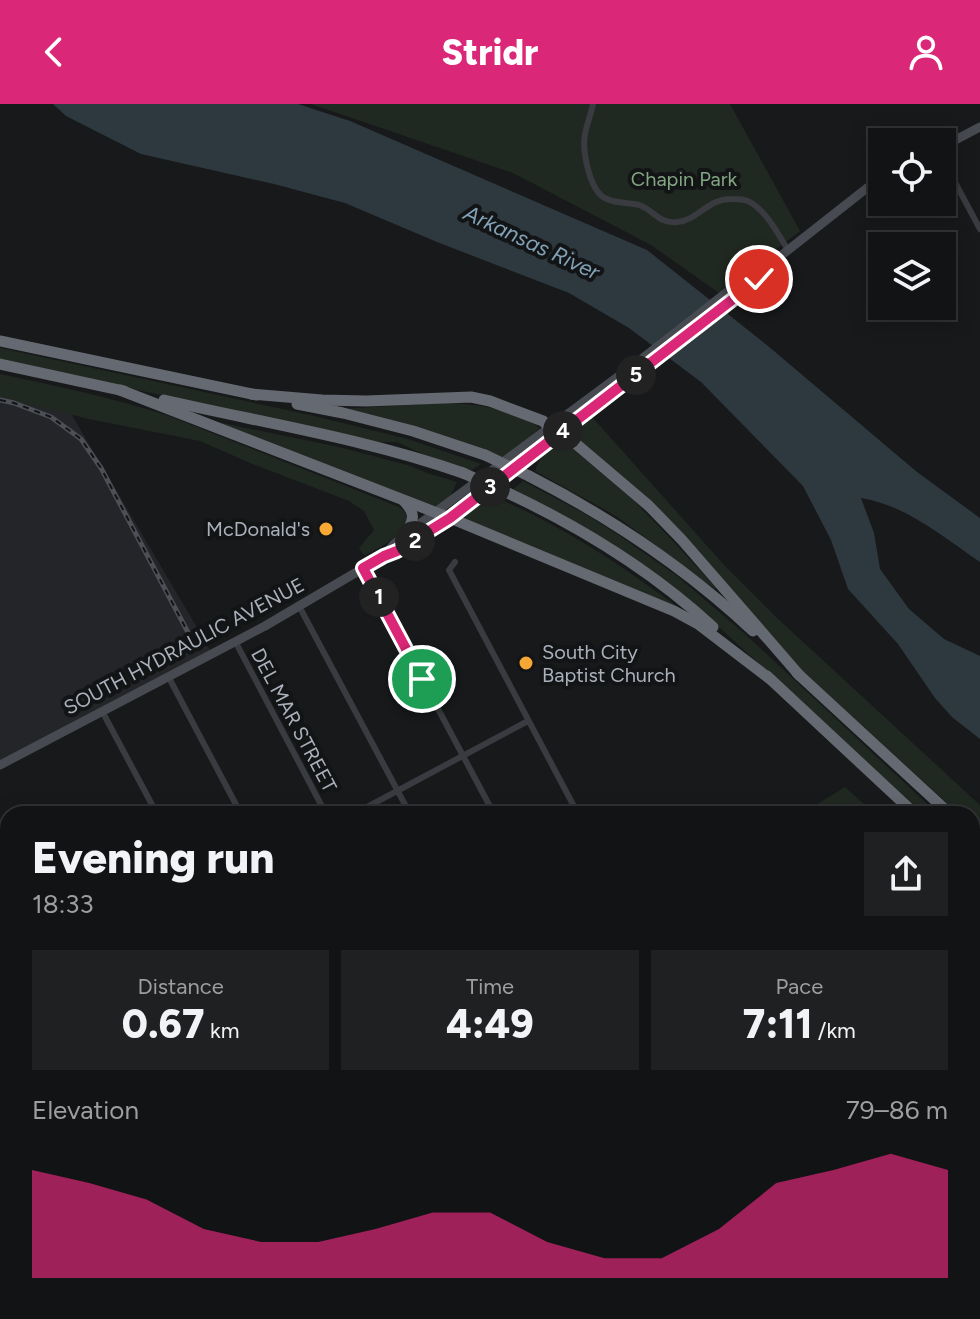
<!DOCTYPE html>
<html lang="en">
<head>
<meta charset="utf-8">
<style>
	body { margin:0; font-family:Figtree,sans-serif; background:#1f2022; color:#f1f3f6; height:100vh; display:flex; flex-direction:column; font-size:30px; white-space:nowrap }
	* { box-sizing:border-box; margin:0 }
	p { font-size:26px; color:#9c9ea0 }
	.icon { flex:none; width:44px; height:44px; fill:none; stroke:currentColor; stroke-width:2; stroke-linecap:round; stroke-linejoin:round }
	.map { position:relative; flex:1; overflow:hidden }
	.drawer { position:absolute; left:0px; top:702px; width:980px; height:514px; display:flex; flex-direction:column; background:#121314; border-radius:24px 24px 0 0; box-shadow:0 4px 20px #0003,0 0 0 2px #313234 }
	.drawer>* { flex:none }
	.fabs { position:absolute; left:868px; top:24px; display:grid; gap:16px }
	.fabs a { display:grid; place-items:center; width:88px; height:88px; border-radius:0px; background:#121314; box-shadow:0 4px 20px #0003,0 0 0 2px #313234; font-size:40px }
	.pin { position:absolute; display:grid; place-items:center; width:68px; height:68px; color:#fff; margin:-34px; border:4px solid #fff; border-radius:50%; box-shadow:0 2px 8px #0007 }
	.km { position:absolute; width:40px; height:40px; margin:-20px; border-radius:50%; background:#222; color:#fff; font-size:22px; line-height:40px; text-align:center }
	.round { display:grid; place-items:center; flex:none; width:84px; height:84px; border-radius:0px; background:#1f2022 }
	.overview { display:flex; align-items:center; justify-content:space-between; height:136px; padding:0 32px }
	h1 { font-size:44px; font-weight:800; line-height:60px }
	.figures { display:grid; grid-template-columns:repeat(3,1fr); gap:12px; height:136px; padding:8px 32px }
	.figures div { display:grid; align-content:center; border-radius:0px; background:#1f2022; text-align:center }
	.figures b { font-size:40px; font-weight:800 }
	.figures small { font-size:22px; font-weight:400 }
	.figures p { font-size:22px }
	.chart { height:224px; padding:16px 32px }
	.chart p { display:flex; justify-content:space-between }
	.chart svg { width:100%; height:144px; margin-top:8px; fill:#db2777; opacity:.7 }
	header { display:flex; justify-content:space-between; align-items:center; height:104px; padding:0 32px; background:#db2777; color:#fff; font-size:36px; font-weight:800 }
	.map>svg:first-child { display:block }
	.built { fill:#242528 }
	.green { fill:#202921 }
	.water { fill:#2e393f }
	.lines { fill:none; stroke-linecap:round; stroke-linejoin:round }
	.street { stroke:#393b40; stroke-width:6 }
	.secondary { stroke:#474a50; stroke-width:9 }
	.highway { stroke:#656971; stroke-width:11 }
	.rail-casing { stroke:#4c4f55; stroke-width:5 }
	.rail { stroke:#131416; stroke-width:2; stroke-dasharray:6; stroke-linecap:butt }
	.highway-bridge { stroke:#656971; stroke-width:11 }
	.route-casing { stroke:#fff; stroke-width:16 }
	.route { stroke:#db2777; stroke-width:10 }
	.poi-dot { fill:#f7a734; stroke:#131416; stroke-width:3 }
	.labels { text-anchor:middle; stroke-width:8; stroke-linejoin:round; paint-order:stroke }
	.park-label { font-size:20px; fill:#82a681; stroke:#131416 }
	.poi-label { font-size:20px; fill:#aab1bb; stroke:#131416; text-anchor:end }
	.street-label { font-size:20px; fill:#aab1bb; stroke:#131416 }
	.water-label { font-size:22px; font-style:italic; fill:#81a1b6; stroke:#131416 }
</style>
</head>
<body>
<header><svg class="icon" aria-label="back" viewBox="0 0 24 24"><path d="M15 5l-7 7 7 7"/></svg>Stridr<svg class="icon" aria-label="person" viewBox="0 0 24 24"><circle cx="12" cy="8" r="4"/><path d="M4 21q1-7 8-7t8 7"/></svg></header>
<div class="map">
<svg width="980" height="1215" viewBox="0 0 980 1215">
	<rect width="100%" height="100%" fill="#18191b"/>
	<path class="built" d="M0,290L70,308L212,549L0,662Z"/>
	<g class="green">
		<path d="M311,0H730L800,127L719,189L651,141L513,69Z"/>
		<path d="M0,244L310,311L408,335L481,360L469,368L425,351L397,338H376L0,256Z"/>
		<path d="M0,270C57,282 114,294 169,312L399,403C425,420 380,444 365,451L362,449L359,444L374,426L364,407L349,397L250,359L200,337L89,315L0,293Z"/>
		<path d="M439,299C473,299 512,304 540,324L505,354L341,305Z"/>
		<path d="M593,314L725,462L776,513L980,701V730L972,722V710H959L792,557L645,393L580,336V324Z"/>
		<path d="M212,317L339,343L411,362L427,369L457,378L449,395L436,405Z"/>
		<path d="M566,339L634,397L671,435L716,484L715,485L616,412L535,367C539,352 550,343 566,339Z"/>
		<path d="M523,377L585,410L620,432L677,472L745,530L938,710H922L707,512L512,386Z"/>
		<path d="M497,394C566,424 620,460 680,505L462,415L480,401Z"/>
		<path d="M845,683L875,710H801Z"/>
		<path d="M972,805L980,813V1149L972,1152Z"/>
	</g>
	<g class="water">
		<path d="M53,0H298L350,17L647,146L768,242L917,368L980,414V458C943,433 906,401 861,394L874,429L880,465L909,505L944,535L980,552V635L952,613L935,594L898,540L848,485L831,436L803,382L701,278L629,224L569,189L437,138L345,99L274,80L141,50L66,12Z"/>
		<path d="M980,1183V1215H855L879,1208H972V1186Z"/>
	</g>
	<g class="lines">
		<g class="street">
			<path d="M593,0C591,10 587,20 585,30C582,46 589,83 603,93C613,100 627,98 639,101C654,106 658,120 677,118C697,117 708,94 732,95C738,95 745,95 750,98C767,108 778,130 788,146"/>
			<path d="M942,54L980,125"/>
			<path d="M455,458L449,466L578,710"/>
			<path d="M363,464L494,710"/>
			<path d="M299,502L410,710"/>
			<path d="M235,537L326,710"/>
			<path d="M168,572L241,710"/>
			<path d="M102,607L157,710"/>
			<path d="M354,710L528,617"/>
			<path d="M0,729L8,744"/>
			<path d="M3,897L8,906"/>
			<path d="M0,1049L8,1064"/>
			<path d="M0,1129L8,1125"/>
			<path d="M85,1208L89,1215"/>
			<path d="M169,1208L173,1215"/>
			<path d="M254,1208L257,1215"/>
			<path d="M337,1208L340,1215"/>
			<path d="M500,1215L530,1208"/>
		</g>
		<g class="secondary">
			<path d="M942,43L980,23"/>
			<path d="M384,452L393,441L406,430L639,257L759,163L778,154L867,84L882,76"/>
			<path d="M0,661L265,522L384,452L397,447L450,414L740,190L766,169L778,154"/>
		</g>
		<g class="highway">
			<path d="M0,237L257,291"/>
			<path d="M0,260L124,287"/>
			<path d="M120,286L450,414L674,507L698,520L770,575"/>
			<path d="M251,290L322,296L366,297L471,293L490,297L543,317L550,324L562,328L649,402L682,436L800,572"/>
			<path d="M164,296C264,319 366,335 463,369"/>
			<path d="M297,300L343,309L413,327L485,351"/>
			<path d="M546,340L551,330L550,324"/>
			<path d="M529,372C611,414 686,464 753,527"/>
			<path d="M510,390C584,425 652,467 713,523"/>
			<path d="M404,397C416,410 414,415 406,430"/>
			<path d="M797,569L950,710"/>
			<path d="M767,572L915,710"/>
			<path d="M972,731L980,738"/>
			<path d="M972,763L980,770"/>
		</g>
		<g class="rail-casing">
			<path id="rail" d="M0,296L14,299L51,313L81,335L101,364L192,536"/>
		</g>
		<use href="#rail" class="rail"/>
		<g class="highway-bridge">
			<path d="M485,351L529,372"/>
			<path d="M463,369L510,390"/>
		</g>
	</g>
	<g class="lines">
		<g class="route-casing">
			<path id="route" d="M422,575L363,464L384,452L397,447L450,414L759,175"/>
		</g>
		<use href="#route" class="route"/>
	</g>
	<g class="poi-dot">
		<circle cx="326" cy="425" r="8"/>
		<circle cx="526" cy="559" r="8"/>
	</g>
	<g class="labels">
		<g class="park-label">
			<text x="684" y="82">Chapin Park</text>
		</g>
		<g class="poi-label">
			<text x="310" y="432">McDonald's</text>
			<text x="542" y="555" text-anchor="start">South City<tspan x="542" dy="23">Baptist Church</tspan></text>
		</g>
		<g class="street-label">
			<text transform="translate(184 542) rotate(-28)" y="7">SOUTH HYDRAULIC AVENUE</text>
			<text transform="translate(294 616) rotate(62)" y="7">DEL MAR STREET</text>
		</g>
		<g class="water-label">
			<text transform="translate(532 138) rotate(25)" y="8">Arkansas River</text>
		</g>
	</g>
</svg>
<div class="fabs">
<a><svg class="icon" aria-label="locate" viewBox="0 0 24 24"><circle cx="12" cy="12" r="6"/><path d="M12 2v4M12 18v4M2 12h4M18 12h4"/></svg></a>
<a><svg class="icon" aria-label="layers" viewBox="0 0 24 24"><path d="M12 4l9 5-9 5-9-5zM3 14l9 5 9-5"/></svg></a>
</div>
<div class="pin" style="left:422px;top:575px;background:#1e9e55"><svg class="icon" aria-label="arrive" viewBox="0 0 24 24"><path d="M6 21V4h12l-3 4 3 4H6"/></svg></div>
<div class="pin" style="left:759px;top:175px;background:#d93025"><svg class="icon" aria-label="check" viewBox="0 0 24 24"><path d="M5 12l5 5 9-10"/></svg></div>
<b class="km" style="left:379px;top:493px">1</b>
<b class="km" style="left:415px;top:437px">2</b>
<b class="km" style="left:490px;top:383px">3</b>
<b class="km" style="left:563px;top:327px">4</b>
<b class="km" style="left:636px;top:271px">5</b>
<section class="drawer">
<div class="overview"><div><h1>Evening run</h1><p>18:33</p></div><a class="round"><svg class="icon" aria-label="share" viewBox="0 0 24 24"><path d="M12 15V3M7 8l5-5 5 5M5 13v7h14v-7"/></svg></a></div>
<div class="figures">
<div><p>Distance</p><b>0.67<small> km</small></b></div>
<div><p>Time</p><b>4:49</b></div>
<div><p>Pace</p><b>7:11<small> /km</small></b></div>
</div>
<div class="chart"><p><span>Elevation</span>79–86 m</p>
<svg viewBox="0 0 160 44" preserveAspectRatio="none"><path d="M0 44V11L10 15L20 20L30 29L40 33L50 33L60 29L70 24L80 24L90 33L100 38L110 38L120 29L130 15L140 11L150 6L160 11V44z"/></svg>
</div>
</section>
</div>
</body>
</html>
